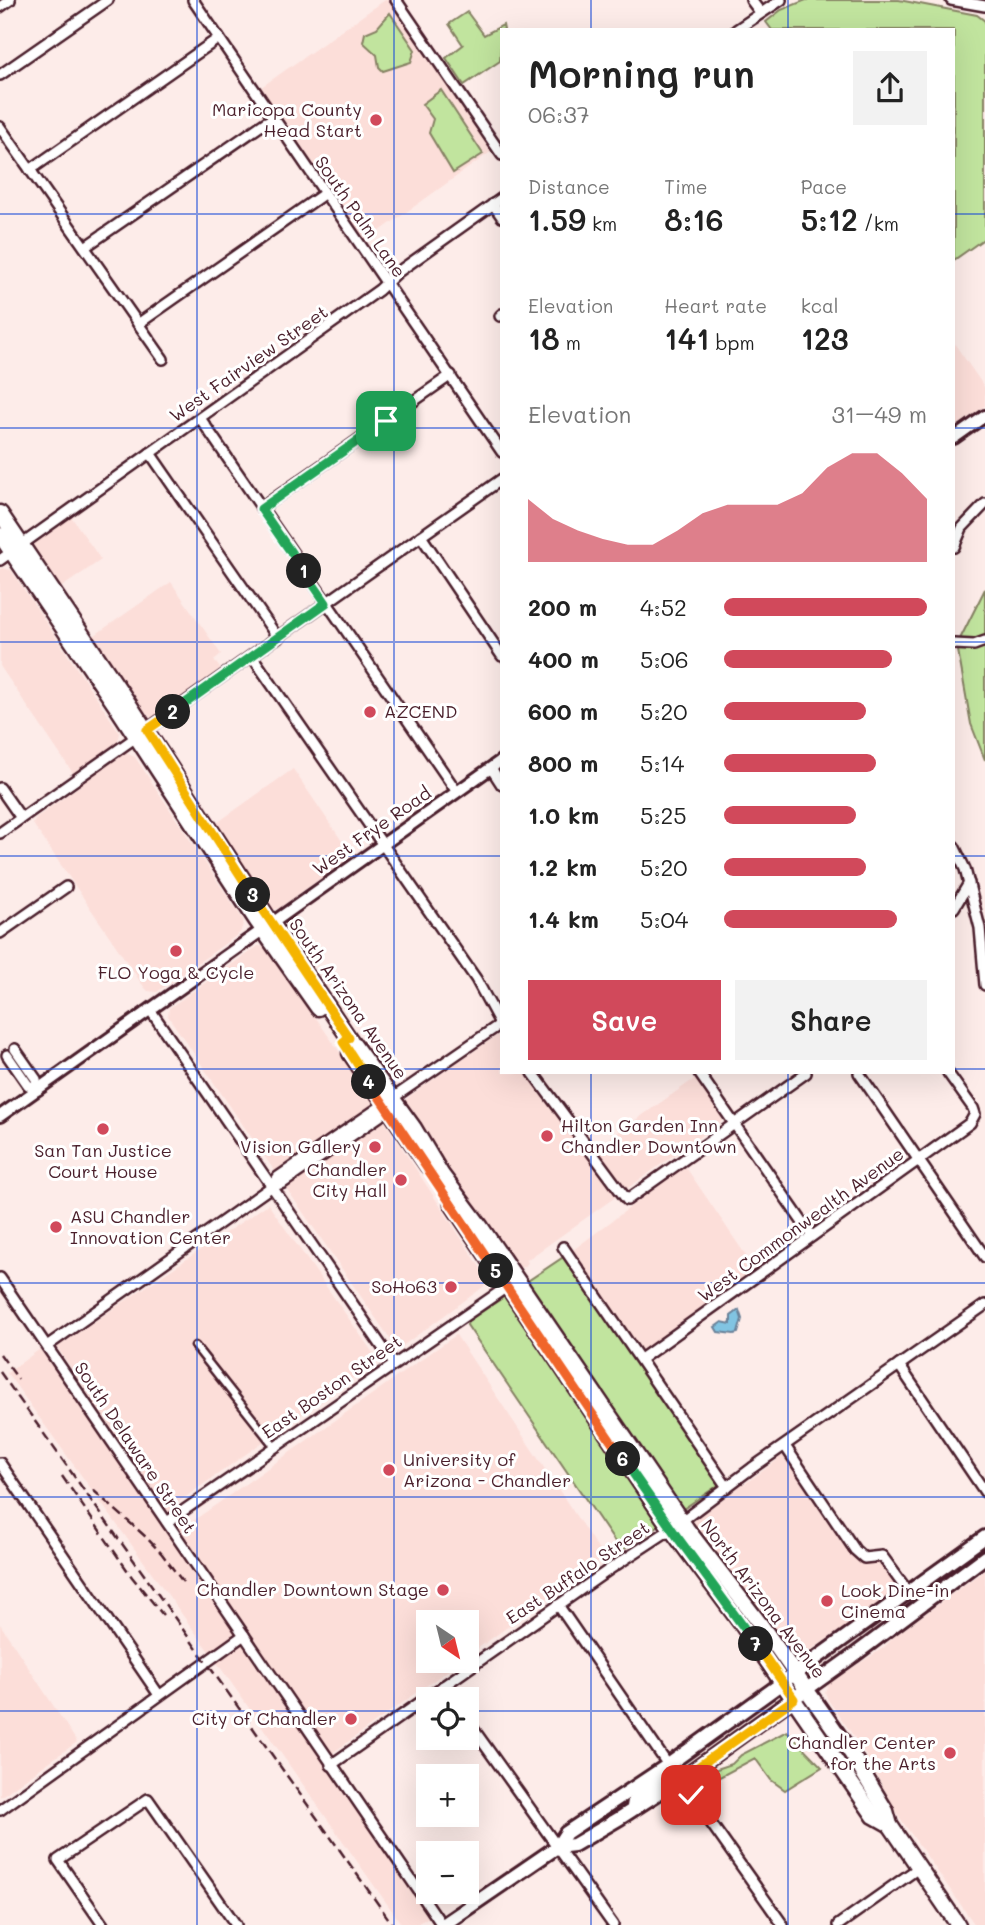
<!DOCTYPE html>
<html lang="en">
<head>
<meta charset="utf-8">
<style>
	body { margin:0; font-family:Mali,sans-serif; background:#f2f2f2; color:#222; height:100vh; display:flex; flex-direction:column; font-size:26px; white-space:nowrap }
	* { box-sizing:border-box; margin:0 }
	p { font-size:23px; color:#767676 }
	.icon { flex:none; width:38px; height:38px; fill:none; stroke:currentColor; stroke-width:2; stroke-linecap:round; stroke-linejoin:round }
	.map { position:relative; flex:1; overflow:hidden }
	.sheet { position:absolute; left:500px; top:28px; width:455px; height:1046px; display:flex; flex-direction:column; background:#fff; border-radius:0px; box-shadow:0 7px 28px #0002 }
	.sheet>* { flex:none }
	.needle { width:46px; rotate:145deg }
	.fabs { position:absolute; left:416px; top:1610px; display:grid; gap:14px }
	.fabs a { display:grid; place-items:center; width:63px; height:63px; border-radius:0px; background:#fff; box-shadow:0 7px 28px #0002; font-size:35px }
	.pin { position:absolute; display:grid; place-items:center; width:60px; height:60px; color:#fff; margin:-30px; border-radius:14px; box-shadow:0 4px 10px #0006 }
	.km { position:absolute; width:35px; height:35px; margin:-18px; border-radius:50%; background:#222; color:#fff; font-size:19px; line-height:35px; text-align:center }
	.round { display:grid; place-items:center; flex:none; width:74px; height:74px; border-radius:0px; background:#f2f2f2 }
	.summary { display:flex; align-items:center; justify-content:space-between; height:119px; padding:0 28px }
	h1 { font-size:38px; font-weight:600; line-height:52px }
	.figures { display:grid; grid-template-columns:repeat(3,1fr); gap:10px; height:119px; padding:7px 28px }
	.figures div { display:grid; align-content:center }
	.figures b { font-size:30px; font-weight:600 }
	.figures small { font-size:19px; font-weight:400 }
	.figures p { font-size:19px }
	.chart { height:196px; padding:14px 28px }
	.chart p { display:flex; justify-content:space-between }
	.chart svg { width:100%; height:126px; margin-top:7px; fill:#d1495b; opacity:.7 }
	.cta { display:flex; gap:14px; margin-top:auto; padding:14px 28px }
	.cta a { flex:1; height:80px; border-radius:0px; background:#d1495b; color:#fff; font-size:28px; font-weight:600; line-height:80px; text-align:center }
	.cta a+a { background:#f2f2f2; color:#222 }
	ul { padding:0 28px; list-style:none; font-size:23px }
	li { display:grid; grid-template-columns:112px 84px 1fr; align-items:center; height:52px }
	li i { height:18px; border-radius:9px; background:#d1495b }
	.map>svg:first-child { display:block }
	.built { fill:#fcded9 }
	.green { fill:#c1e49e; stroke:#868264; stroke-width:2 }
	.water { fill:#81c4e2; stroke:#6b8299; stroke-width:2 }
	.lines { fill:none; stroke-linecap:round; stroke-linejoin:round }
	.pedestrian-casing { stroke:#4a1f2b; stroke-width:11 }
	.minor-casing { stroke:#4a1f2b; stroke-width:14 }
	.tertiary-casing { stroke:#4a1f2b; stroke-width:16 }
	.secondary-casing { stroke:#4a1f2b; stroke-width:18 }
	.primary-casing { stroke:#4a1f2b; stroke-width:19 }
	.pedestrian { stroke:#fff; stroke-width:6 }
	.minor { stroke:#fff; stroke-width:9 }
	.tertiary { stroke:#fff; stroke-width:10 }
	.secondary { stroke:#fff; stroke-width:12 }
	.primary { stroke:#fff; stroke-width:14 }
	.rail { stroke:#4a1f2b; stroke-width:2.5; stroke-dasharray:10 5; stroke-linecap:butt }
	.split-1-casing { stroke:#fff; stroke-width:14 }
	.split-2-casing { stroke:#fff; stroke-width:14 }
	.split-3-casing { stroke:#fff; stroke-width:14 }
	.split-4-casing { stroke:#fff; stroke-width:14 }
	.split-5-casing { stroke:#fff; stroke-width:14 }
	.split-6-casing { stroke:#fff; stroke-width:14 }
	.split-7-casing { stroke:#fff; stroke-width:14 }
	.split-8-casing { stroke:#fff; stroke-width:14 }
	.split-1 { stroke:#22a559; stroke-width:9 }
	.split-2 { stroke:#22a559; stroke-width:9 }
	.split-3 { stroke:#f5b400; stroke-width:9 }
	.split-4 { stroke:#f5b400; stroke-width:9 }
	.split-5 { stroke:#f0652b; stroke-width:9 }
	.split-6 { stroke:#f0652b; stroke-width:9 }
	.split-7 { stroke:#22a559; stroke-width:9 }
	.split-8 { stroke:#f5b400; stroke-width:9 }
	.grid { fill:none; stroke:#1d4ed8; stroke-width:2; stroke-opacity:0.55 }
	.poi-dot { fill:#d1495b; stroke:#fff; stroke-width:2.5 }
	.labels { text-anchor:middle; stroke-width:6; stroke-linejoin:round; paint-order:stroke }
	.poi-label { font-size:18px; fill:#4a1f2b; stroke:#fff; text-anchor:end }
	.street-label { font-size:18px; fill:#4a1f2b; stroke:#fff }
</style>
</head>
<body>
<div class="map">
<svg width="985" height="1925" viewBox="0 0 985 1925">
	<rect width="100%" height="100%" fill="#fdece9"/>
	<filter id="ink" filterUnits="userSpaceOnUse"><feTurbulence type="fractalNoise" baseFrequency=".0143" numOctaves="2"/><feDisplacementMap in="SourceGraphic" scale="14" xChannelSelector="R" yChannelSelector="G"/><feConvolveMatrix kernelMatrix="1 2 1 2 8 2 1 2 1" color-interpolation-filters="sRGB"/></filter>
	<g filter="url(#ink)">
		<g class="built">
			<path d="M385,0H388L492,151L366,241L260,88Z"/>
			<path d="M954,343L985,388V406L954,428Z"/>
			<path d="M70,515L101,560L59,589L31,547L33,541Z"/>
			<path d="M2,568L11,570L120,733L118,741L128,754L135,757L244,921L240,933L157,992L148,991L144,987L33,824L37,817L81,785L0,666V570Z"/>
			<path d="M171,582L221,654L214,660L222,671L158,716L151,718L123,685L92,637Z"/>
			<path d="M293,769L352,856L279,908L273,910L270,909L214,825Z"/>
			<path d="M258,946L267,947L374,1102L371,1109L379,1121L385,1122L488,1279L486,1285L401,1347L395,1346L168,1016L169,1008Z"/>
			<path d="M496,1036H502V1073H528L587,1154L697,1077L722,1113V1121L527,1260L528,1263L524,1267L516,1268L448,1176L406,1106V1100L411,1095Z"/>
			<path d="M685,1166L755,1269L705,1310L644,1351L639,1347L573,1250Z"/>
			<path d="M268,1204L378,1360L173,1506L186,1526L456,1335L604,1558L467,1656V1622H429V1661H461L334,1752L332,1765L434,1914L415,1925H402L213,1657L7,1373L40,1349L110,1448L120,1441L57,1347Z"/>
			<path d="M779,1456H787L858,1560L865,1564L881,1563L897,1586L894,1595L880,1605L798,1658L790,1657L785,1651L761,1609L713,1557L714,1551L700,1533L696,1532L692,1524L696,1518L723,1499L736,1486L746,1483L776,1461Z"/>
			<path d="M985,1570V1925H975L900,1818L860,1745L828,1700L825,1692L829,1683L883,1648L895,1636Z"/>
			<path d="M0,1624L77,1742L0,1797Z"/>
		</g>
		<g class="green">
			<path d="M806,0H899L977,15L985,21V238L954,260V30H772L766,22L781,10Z"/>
			<path d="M467,12L484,35L503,25L504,30H502L500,61L464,85L446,58L463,45L449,24Z"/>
			<path d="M390,13L415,50L411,62L383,71L379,67L377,55L363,42L365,33L377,28Z"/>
			<path d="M441,90L483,154L453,173L429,133L433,119L422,104Z"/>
			<path d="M985,589V760L971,724L957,645Z"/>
			<path d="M565,1256L720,1484L621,1551L467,1325L468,1321Z"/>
			<path d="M787,1731L822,1767L785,1790L771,1780L755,1758L712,1781L704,1793L696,1782L708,1772L732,1764L741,1755Z"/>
		</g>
		<path class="water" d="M739,1310L742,1319L738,1333L734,1334L718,1332L715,1327L722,1322L731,1324V1316Z"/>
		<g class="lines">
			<g class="pedestrian-casing">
				<path id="pedestrian" d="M195,1346L275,1447"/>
			</g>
			<g class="minor-casing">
				<g id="minor">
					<path d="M193,0L502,452"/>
					<path d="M396,0L502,155"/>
					<path d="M751,0L760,12"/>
					<path d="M951,0L985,6"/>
					<path d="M0,7L10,0"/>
					<path d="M736,30L781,0"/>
					<path d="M0,75L108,0"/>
					<path d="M0,127L163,359"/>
					<path d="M30,170L219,38"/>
					<path d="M493,204L502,217"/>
					<path d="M85,247L266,122L274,119"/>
					<path d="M500,316L502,314"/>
					<path d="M138,324L325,193"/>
					<path d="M200,418L457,792"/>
					<path d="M150,453L278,638"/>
					<path d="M261,508L451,375"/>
					<path d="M421,536L502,656"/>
					<path d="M954,547L962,528L985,504"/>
					<path d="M0,560L379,290L398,272L502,198"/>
					<path d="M954,644L974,645L985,641"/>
					<path d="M252,656L476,979L502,1027"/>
					<path d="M491,768L502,785"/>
					<path d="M0,788L21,818"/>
					<path d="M0,833L502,479"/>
					<path d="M954,846L965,869L980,928L985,985"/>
					<path d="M954,908L969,883"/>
					<path d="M0,933L66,887"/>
					<path d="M151,1011L394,1364"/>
					<path d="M7,1055L28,1085L38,1090L36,1079L15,1049"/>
					<path d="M533,1073L627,1200L806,1073"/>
					<path d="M699,1073L812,1236"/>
					<path d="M859,1073L985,1257"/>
					<path d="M271,1187L278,1177L502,1023"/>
					<path d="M563,1247L727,1487"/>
					<path d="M0,1278L442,1925"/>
					<path d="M47,1346L271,1187L283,1183L380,1116L386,1105"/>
					<path d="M641,1359L970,1123L975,1114L973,1108L948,1073"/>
					<path d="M899,1365L985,1492"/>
					<path d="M785,1446L855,1550L864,1558L882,1556L909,1593"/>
					<path d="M0,1463L159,1695"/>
					<path d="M167,1522L511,1284"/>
					<path d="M558,1605L668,1765"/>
					<path d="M443,1686L452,1699"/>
					<path d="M467,1720L613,1925"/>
					<path d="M331,1765L610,1569L671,1529L752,1468L985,1305"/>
					<path d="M688,1774L691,1795L783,1925"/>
					<path d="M0,1810L244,1635"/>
					<path d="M103,1925L58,1860L148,1799L236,1925"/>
					<path d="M838,1925L917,1869"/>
				</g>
			</g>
			<g class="tertiary-casing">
				<g id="tertiary">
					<path d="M954,438L985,416"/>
					<path d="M0,1116L502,760"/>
				</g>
			</g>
			<g class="secondary-casing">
				<g id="secondary">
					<path d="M633,1807L634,1801L664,1778"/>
					<path d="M557,1847L574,1845L620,1818L688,1774L853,1656L985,1557"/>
					<path d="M443,1925L557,1847L566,1833L668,1765L985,1537"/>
				</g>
			</g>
			<g class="primary-casing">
				<g id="primary">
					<path d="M0,513L127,701L272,924L349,1038L414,1128L442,1175L481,1227L687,1529L761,1625L851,1753L886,1811L890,1825L958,1925"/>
					<path d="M0,535L118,709L256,920L318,1008"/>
					<path d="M350,1053L428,1166"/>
					<path d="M452,1204L671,1529L743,1626L874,1816L890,1825"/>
				</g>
			</g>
			<use href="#pedestrian" class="pedestrian"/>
			<use href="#minor" class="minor"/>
			<use href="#tertiary" class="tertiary"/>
			<use href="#secondary" class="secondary"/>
			<use href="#primary" class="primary"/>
			<g class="rail">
				<path d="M0,1354L18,1379"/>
				<path d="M0,1372L393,1925"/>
				<path d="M62,1476L132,1577L163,1615"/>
				<path d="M93,1490L146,1537L162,1554L183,1582"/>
			</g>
		</g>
	</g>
	<g class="lines" filter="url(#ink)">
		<g class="split-1-casing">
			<path id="split-1" d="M304,571L261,509L386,421"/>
		</g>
		<g class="split-2-casing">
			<path id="split-2" d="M173,712L326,603L304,571"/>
		</g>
		<g class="split-3-casing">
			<path id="split-3" d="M173,712L147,730L253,895"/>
		</g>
		<g class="split-4-casing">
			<path id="split-4" d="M253,895L349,1038L343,1042L369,1082"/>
		</g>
		<g class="split-5-casing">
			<path id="split-5" d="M369,1082L496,1271"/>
		</g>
		<g class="split-6-casing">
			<path id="split-6" d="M496,1271L623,1459"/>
		</g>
		<g class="split-7-casing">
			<path id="split-7" d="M623,1459L678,1538L756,1644"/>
		</g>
		<g class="split-8-casing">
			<path id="split-8" d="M691,1795L688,1774L794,1699L756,1644"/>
		</g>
		<use href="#split-1" class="split-1"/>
		<use href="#split-2" class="split-2"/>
		<use href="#split-3" class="split-3"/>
		<use href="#split-4" class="split-4"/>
		<use href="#split-5" class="split-5"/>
		<use href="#split-6" class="split-6"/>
		<use href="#split-7" class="split-7"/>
		<use href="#split-8" class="split-8"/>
	</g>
	<path class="grid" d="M197,0V1925M394,0V1925M591,0V30M788,0V30M0,214H502M954,214H985M0,428H502M954,428H985M0,642H502M954,642H985M0,856H502M954,856H985M0,1069H502M954,1069H985M591,1073V1925M788,1073V1925M0,1283H985M0,1497H985M0,1711H429M467,1711H985"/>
	<g class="poi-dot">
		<circle cx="376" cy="120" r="7"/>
		<circle cx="370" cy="712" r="7"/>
		<circle cx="176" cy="951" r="7"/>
		<circle cx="103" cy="1129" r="7"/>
		<circle cx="547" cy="1136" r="7"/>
		<circle cx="375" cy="1147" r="7"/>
		<circle cx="401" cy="1180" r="7"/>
		<circle cx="56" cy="1227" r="7"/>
		<circle cx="451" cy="1287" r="7"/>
		<circle cx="389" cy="1470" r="7"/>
		<circle cx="443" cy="1590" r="7"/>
		<circle cx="827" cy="1601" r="7"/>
		<circle cx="351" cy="1719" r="7"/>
		<circle cx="950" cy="1753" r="7"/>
	</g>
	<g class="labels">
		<g class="poi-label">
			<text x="362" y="116">Maricopa County<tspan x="362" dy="21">Head Start</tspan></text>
			<text x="384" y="718" text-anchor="start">AZCEND</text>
			<text x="176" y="979" text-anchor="middle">FLO Yoga &amp; Cycle</text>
			<text x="561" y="1132" text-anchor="start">Hilton Garden Inn<tspan x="561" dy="21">Chandler Downtown</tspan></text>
			<text x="361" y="1153">Vision Gallery</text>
			<text x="103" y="1157" text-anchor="middle">San Tan Justice<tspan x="103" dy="21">Court House</tspan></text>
			<text x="387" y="1176">Chandler<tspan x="387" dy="21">City Hall</tspan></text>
			<text x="70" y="1223" text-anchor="start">ASU Chandler<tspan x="70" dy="21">Innovation Center</tspan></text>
			<text x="437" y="1293">SoHo63</text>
			<text x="403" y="1466" text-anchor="start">University of<tspan x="403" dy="21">Arizona - Chandler</tspan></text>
			<text x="429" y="1596">Chandler Downtown Stage</text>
			<text x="841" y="1597" text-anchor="start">Look Dine-in<tspan x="841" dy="21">Cinema</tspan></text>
			<text x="337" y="1725">City of Chandler</text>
			<text x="936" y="1749">Chandler Center<tspan x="936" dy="21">for the Arts</tspan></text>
		</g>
		<g class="street-label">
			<text transform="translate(360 217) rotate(55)" y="6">South Palm Lane</text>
			<text transform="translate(249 364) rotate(-35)" y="6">West Fairview Street</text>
			<text transform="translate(372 831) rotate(-35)" y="6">West Frye Road</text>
			<text transform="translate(348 999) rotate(55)" y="6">South Arizona Avenue</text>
			<text transform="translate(801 1225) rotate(-36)" y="6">West Commonwealth Avenue</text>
			<text transform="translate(332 1387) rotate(-35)" y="6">East Boston Street</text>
			<text transform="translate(135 1448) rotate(56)" y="6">South Delaware Street</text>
			<text transform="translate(578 1573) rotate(-34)" y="6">East Buffalo Street</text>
			<text transform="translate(763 1599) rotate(53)" y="6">North Arizona Avenue</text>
		</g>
	</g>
</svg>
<div class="fabs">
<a><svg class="needle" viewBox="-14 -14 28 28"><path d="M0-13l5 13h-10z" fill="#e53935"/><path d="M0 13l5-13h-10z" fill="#767676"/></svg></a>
<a><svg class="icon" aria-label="locate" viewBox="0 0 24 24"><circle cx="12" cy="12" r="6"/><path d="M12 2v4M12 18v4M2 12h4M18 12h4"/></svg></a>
<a>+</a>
<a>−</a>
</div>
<div class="pin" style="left:386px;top:421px;background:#1e9e55"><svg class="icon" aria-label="arrive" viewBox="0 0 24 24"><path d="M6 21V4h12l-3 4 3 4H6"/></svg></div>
<div class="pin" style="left:691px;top:1795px;background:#d93025"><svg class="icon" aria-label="check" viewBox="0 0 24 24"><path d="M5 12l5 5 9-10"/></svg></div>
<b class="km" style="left:304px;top:571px">1</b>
<b class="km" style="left:173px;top:712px">2</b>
<b class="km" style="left:253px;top:895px">3</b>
<b class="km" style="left:369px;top:1082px">4</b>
<b class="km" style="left:496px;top:1271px">5</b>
<b class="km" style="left:623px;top:1459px">6</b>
<b class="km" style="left:756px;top:1644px">7</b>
<section class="sheet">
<div class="summary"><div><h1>Morning run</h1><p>06:37</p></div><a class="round"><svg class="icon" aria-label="share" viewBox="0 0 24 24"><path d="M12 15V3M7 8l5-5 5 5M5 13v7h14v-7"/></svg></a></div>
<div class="figures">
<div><p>Distance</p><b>1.59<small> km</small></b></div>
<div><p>Time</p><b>8:16</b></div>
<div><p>Pace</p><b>5:12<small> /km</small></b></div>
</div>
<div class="figures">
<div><p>Elevation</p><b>18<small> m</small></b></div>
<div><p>Heart rate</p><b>141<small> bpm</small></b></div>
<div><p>kcal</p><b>123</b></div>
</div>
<div class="chart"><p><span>Elevation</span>31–49 m</p>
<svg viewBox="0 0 160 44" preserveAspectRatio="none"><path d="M0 44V22L10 29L20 33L30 36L40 38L50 38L60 33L70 27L80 24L90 24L100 24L110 20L120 11L130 6L140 6L150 13L160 22V44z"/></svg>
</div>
<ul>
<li><b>200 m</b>4:52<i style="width:100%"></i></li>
<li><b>400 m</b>5:06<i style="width:83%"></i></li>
<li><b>600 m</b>5:20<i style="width:70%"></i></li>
<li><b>800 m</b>5:14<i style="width:75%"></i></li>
<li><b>1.0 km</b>5:25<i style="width:65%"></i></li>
<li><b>1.2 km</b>5:20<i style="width:70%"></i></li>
<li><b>1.4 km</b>5:04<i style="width:85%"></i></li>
</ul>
<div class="cta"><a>Save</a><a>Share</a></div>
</section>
</div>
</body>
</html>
